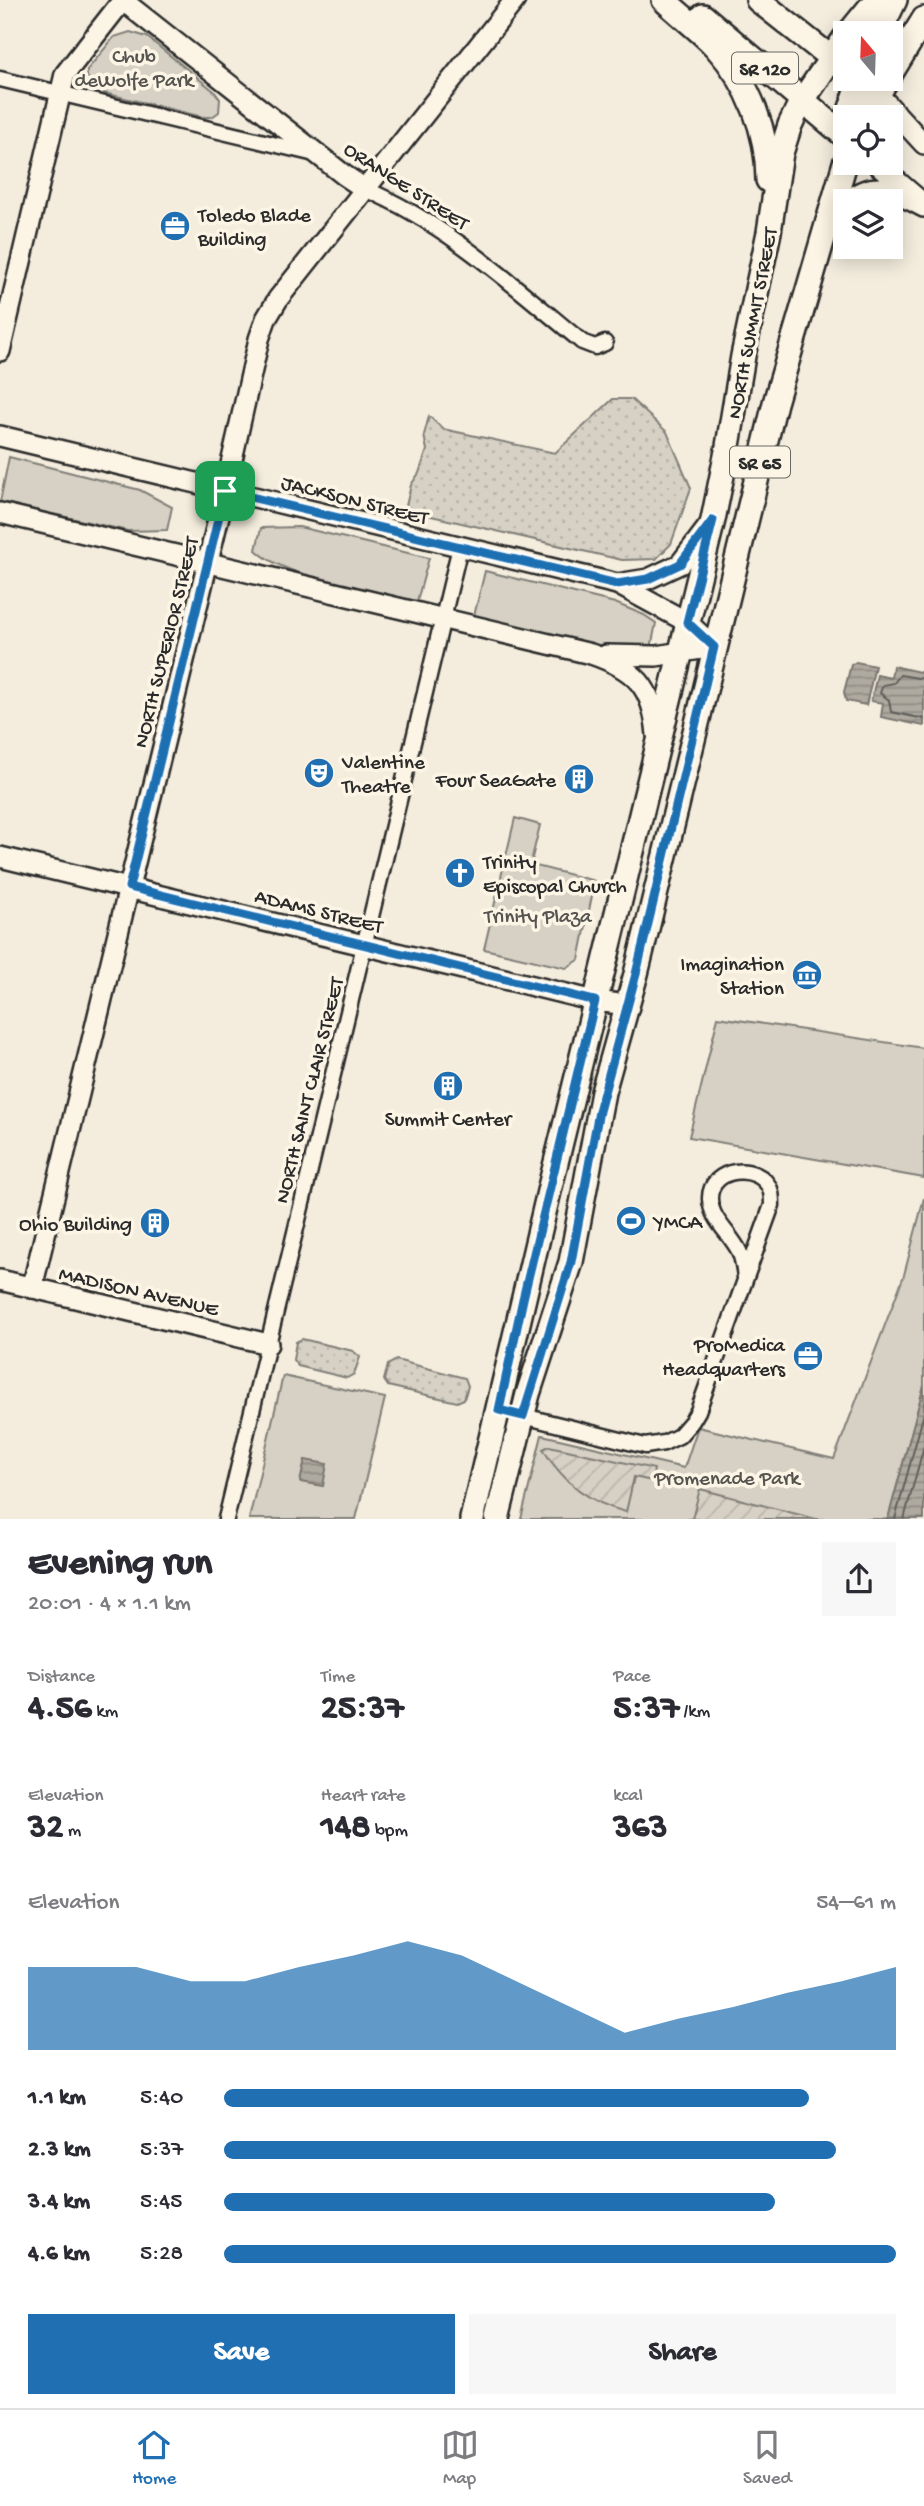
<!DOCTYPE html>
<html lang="en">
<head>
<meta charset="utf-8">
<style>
	body { margin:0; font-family:"Gochi Hand",sans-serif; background:#f7f7f7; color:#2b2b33; height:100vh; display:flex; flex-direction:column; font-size:26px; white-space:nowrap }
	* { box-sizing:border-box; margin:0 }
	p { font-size:23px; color:#7c7c81 }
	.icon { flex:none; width:38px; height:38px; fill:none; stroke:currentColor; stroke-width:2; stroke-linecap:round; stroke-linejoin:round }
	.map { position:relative; height:1519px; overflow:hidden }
	.details { display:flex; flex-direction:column; background:#fff; flex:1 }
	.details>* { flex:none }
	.needle { width:46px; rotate:341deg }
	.controls { position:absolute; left:833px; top:21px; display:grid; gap:14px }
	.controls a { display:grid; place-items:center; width:70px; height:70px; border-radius:0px; background:#fff; box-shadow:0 4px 18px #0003; font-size:35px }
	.pin { position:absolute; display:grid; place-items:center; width:60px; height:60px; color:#fff; margin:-30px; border-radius:14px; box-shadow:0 4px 10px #0006 }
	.round { display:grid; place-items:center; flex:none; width:74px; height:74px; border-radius:0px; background:#f7f7f7 }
	.headline { display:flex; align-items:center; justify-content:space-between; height:119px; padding:0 28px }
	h1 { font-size:38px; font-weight:700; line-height:52px }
	.metrics { display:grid; grid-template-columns:repeat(3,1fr); gap:10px; height:119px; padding:7px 28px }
	.metrics div { display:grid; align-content:center }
	.metrics b { font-size:35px; font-weight:700 }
	.metrics small { font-size:19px; font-weight:400 }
	.metrics p { font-size:19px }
	.chart { height:196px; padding:14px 28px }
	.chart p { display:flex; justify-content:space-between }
	.chart svg { width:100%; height:126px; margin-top:7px; fill:#1f6fb2; opacity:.7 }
	.button { display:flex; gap:14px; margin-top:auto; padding:14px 28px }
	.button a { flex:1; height:80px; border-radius:0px; background:#1f6fb2; color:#fff; font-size:28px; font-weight:700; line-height:80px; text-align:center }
	.button a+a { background:#f7f7f7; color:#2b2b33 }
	ul { padding:0 28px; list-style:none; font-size:23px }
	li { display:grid; grid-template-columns:112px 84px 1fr; align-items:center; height:52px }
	li i { height:18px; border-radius:9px; background:#1f6fb2 }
	.menu { display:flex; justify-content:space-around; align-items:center; height:98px; border-top:2px solid #e1e1e2; background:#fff; font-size:19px; color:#7c7c81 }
	.menu a { display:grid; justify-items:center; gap:4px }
	.menu .selected { color:#1f6fb2 }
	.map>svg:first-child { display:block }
	.grass { fill:url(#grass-dots); stroke:#807e78; stroke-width:2 }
	.park { fill:#d6d1c4; stroke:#807e78; stroke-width:2 }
	.garden { fill:url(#garden-furrows); stroke:#807e78; stroke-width:2 }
	.water { fill:url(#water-rules); stroke:#7a7771; stroke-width:2 }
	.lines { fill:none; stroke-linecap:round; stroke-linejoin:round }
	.shore { stroke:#605e5a; stroke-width:2 }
	.street-casing { stroke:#2b2b2b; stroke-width:19 }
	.secondary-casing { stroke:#2b2b2b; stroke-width:24 }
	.primary-casing { stroke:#2b2b2b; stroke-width:28 }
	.street { stroke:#fcf5e5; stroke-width:14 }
	.secondary { stroke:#fcf5e5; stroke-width:19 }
	.primary { stroke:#fcf5e5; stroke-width:23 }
	.route-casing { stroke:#fff; stroke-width:14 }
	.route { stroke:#1f6fb2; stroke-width:9 }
	.labels { text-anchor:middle; stroke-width:7; stroke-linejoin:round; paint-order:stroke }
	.shield { fill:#fcf5e5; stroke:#6a6863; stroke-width:2 }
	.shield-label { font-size:19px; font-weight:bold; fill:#2b2b2b }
	.park-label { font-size:21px; fill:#565451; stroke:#fcf5e5 }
	.street-label { font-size:21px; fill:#2b2b2b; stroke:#fcf5e5 }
	.poi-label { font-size:21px; fill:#2b2b2b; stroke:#fcf5e5; text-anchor:start }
</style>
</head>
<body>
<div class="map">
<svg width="924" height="1519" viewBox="0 0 924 1519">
	<defs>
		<pattern id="grass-dots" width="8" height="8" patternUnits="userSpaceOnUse" patternTransform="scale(1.75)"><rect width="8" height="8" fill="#d6d1c4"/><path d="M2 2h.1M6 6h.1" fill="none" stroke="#b8b4a9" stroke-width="1.8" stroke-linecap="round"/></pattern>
		<pattern id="garden-furrows" width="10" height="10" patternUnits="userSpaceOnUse" patternTransform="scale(1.75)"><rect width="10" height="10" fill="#d6d1c4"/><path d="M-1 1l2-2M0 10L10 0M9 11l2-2" fill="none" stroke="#b8b4a9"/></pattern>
		<pattern id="water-rules" width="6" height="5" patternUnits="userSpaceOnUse" patternTransform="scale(1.75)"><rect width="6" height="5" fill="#afaaa0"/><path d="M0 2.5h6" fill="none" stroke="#8f8b83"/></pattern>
	</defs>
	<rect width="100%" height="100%" fill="#f4edde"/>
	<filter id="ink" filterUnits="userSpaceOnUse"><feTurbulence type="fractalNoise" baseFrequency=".0143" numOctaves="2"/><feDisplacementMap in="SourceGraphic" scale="14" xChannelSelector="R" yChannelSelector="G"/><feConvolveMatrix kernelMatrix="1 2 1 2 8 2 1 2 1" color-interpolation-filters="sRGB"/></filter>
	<g filter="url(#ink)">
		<g class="grass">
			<path d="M613,399H631L667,432L691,488L671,544L656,559L622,560L405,510L411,485L419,473L427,450L424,435L429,416L443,429L555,453Z"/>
			<path d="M302,1339L353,1351L360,1357L354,1374L347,1378L298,1366L293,1360L296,1342Z"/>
			<path d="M396,1360L465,1378L468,1386L464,1399L457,1402L388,1386L384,1380L388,1365Z"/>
		</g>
		<g class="park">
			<path d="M130,32L147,37L214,91L220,99L219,112L212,117H203L104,93L87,77V70L114,37Z"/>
			<path d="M9,457L140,490L172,507L167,530L128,531L0,502Z"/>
			<path d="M299,527L429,558L417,601C374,591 286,579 256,550L261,528Z"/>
			<path d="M485,571L615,603L644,615L656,623L651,648L593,645L474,616Z"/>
			<path d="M515,818L540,825L532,858L536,866L595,881L579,960L566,968L484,949Z"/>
			<path d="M718,1017L924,1048V1178L689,1137Z"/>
			<path d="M924,1198V1386L888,1519H521L542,1435L684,1468L698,1427L834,1459L904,1275Z"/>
			<path d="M283,1376L385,1398L356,1519H249Z"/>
		</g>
		<g class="garden">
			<path d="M549,1446L654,1469L652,1481L634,1477L626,1512C589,1503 562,1481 543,1449Z"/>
			<path d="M700,1489L816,1519H692Z"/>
		</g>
		<g class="water">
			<path d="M856,662L875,666L866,705L846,701L844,692L851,665Z"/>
			<path d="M893,666L924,673V726L881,717L883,703L871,701L877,675L891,678Z"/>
			<path d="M924,1386V1519H888L923,1389Z"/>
			<path d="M305,1460L327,1464L323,1486L300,1482Z"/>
		</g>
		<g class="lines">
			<g class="shore">
				<path d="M924,679L900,675L894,683L883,685L880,693L889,700L891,712L924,719"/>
				<path d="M895,1519L924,1413"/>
				<path d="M904,1519L924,1446"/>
			</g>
			<g class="street-casing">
				<g id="street">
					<path d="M0,79L315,154"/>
					<path d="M365,189C446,223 515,287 582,342L595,347L605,343"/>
					<path d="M499,1410L645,1446L664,1443L679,1436L692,1421L698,1411L772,1205C772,1200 772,1194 770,1189C759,1162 709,1167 710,1199C711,1220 730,1233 739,1251C743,1259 744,1269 745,1278"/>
					<path d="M226,1519L460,547"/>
				</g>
			</g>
			<g class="secondary-casing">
				<g id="secondary">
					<path d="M122,0L344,175L365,189"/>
					<path d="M878,94L924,144"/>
					<path d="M876,163L918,199"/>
					<path d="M0,351L65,74L123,0"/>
					<path d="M0,436L617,584L687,622L714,647"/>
					<path d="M0,513L591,654C635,669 653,686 657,735"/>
					<path d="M617,584L648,579L680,564L711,523"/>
					<path d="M606,655L656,656L714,647"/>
					<path d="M0,857L595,1001L628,1005"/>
					<path d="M0,1280L268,1344"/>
					<path d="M32,1288L225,491L259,339L266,319L278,299L515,0"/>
				</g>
			</g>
			<g class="primary-casing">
				<g id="primary">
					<path d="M664,0C681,16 700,30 716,47C749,83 768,132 768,180"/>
					<path d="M758,0L845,69"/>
					<path d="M703,16L845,136"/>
					<path d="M849,33L876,0"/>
					<path d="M879,33L895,0"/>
					<path d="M891,73L924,19"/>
					<path d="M848,117L861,79"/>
					<path d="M865,117L887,79"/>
					<path d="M851,201C873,181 901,192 924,205"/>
					<path d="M472,1519L550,1187L713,520L728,446L743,356L769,232L781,153L790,125L800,104L845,38"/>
					<path d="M497,1519L528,1394L571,1262L603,1092L636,974L775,403L845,163"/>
				</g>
			</g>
			<use href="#street" class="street"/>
			<use href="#secondary" class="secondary"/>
			<use href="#primary" class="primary"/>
		</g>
	</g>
	<g class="lines" filter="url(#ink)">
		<g class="route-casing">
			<path id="route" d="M225,491L617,584L648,579L680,564L713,520L687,622L714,647L636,974L599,1111L571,1262L523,1416L499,1410L523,1299L595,1001L129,887Z"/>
		</g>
		<use href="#route" class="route"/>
	</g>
	<defs>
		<g id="office-disc" transform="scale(1.575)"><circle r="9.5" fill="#1f6fb2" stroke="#fcf5e5"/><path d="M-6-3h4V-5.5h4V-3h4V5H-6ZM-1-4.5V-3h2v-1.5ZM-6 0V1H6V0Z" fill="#fff"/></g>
		<g id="theatre-disc" transform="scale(1.575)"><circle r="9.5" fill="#1f6fb2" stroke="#fcf5e5"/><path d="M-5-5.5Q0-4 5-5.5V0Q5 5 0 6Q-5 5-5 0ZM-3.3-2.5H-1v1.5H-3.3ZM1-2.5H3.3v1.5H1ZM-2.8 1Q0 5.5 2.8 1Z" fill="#fff"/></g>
		<g id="building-disc" transform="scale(1.575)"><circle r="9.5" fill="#1f6fb2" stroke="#fcf5e5"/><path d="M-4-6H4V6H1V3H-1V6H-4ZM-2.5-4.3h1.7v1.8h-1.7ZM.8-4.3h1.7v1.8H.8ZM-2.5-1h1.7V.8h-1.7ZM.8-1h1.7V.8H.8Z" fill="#fff"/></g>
		<g id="church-disc" transform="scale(1.575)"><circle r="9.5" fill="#1f6fb2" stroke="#fcf5e5"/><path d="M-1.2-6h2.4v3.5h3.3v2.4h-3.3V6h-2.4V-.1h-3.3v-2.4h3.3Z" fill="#fff"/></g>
		<g id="museum-disc" transform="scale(1.575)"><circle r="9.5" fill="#1f6fb2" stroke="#fcf5e5"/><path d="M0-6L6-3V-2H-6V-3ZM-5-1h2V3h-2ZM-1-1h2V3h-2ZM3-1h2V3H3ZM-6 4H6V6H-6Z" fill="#fff"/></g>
		<g id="stadium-disc" transform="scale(1.575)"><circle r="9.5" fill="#1f6fb2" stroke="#fcf5e5"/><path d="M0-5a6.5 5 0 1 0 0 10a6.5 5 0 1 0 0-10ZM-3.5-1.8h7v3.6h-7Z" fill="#fff"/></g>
	</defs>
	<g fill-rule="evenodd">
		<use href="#office-disc" x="175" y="226"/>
		<use href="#theatre-disc" x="319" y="773"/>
		<use href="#building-disc" x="579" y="779"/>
		<use href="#church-disc" x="460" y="873"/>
		<use href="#museum-disc" x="807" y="975"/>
		<use href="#building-disc" x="448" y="1086"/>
		<use href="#stadium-disc" x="631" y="1221"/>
		<use href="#building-disc" x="155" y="1223"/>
		<use href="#office-disc" x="808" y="1356"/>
	</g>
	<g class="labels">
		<g class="shield">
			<rect x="732" y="52.5" width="66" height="31" rx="5"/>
			<rect x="730" y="446.5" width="60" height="31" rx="5"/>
		</g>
		<g class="shield-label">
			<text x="765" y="75">SR 120</text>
			<text x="760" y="469">SR 65</text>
		</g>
		<g class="park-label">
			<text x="134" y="62">Chub<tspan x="134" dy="24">deWolfe Park</tspan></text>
			<text x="538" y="922">Trinity Plaza</text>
			<text x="727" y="1484">Promenade Park</text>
		</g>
		<g class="street-label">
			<text transform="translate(407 185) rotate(33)" y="7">ORANGE STREET</text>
			<text transform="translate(751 323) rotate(-79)" y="7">NORTH SUMMIT STREET</text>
			<text transform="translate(355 499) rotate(14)" y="7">JACKSON STREET</text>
			<text transform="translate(165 642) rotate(-76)" y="7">NORTH SUPERIOR STREET</text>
			<text transform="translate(319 910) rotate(14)" y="7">ADAMS STREET</text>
			<text transform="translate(308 1090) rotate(-76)" y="7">NORTH SAINT CLAIR STREET</text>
			<text transform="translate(139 1290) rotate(13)" y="7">MADISON AVENUE</text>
		</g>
		<g class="poi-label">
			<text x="198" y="221">Toledo Blade<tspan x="198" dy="24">Building</tspan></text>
			<text x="342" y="768">Valentine<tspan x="342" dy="24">Theatre</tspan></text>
			<text x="556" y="786" text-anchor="end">Four SeaGate</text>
			<text x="483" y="868">Trinity<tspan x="483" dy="24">Episcopal Church</tspan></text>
			<text x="784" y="970" text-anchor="end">Imagination<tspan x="784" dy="24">Station</tspan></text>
			<text x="448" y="1125" text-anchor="middle">Summit Center</text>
			<text x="654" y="1228">YMCA</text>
			<text x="132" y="1230" text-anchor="end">Ohio Building</text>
			<text x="785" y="1351" text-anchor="end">ProMedica<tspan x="785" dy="24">Headquarters</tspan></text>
		</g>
	</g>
</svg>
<div class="controls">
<a><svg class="needle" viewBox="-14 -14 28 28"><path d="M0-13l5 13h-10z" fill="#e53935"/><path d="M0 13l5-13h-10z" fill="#7c7c81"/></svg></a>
<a><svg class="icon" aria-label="locate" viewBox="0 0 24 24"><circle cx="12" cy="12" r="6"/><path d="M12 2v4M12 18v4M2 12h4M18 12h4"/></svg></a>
<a><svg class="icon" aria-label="layers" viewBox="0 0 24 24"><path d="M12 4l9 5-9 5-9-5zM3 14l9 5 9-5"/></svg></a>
</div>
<div class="pin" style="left:225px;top:491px;background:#1e9e55"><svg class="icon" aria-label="arrive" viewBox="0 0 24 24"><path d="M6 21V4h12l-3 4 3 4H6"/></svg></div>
</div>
<section class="details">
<div class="headline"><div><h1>Evening run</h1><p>20:01 · 4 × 1.1 km</p></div><a class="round"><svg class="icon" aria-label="share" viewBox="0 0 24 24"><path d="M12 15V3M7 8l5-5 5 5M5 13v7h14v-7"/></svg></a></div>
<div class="metrics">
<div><p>Distance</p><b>4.56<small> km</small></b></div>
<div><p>Time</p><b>25:37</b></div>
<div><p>Pace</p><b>5:37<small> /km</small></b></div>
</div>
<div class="metrics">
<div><p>Elevation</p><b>32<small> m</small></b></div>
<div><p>Heart rate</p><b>148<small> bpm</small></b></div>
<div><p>kcal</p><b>363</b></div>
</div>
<div class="chart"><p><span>Elevation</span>54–61 m</p>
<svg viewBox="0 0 160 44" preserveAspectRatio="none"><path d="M0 44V15L10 15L20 15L30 20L40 20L50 15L60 11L70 6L80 11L90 20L100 29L110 38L120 33L130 29L140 24L150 20L160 15V44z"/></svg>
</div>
<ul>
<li><b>1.1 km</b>5:40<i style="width:87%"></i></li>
<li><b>2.3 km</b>5:37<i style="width:91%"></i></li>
<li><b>3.4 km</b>5:45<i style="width:82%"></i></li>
<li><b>4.6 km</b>5:28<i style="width:100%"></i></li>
</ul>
<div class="button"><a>Save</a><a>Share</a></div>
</section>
<nav class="menu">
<a class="selected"><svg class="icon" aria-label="home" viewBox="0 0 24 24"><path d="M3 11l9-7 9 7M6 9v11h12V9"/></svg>Home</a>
<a><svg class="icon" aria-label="map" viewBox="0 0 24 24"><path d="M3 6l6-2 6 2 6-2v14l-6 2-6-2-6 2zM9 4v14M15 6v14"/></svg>Map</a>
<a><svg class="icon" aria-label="saved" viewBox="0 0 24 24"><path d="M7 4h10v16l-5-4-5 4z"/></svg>Saved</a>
</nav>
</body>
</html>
